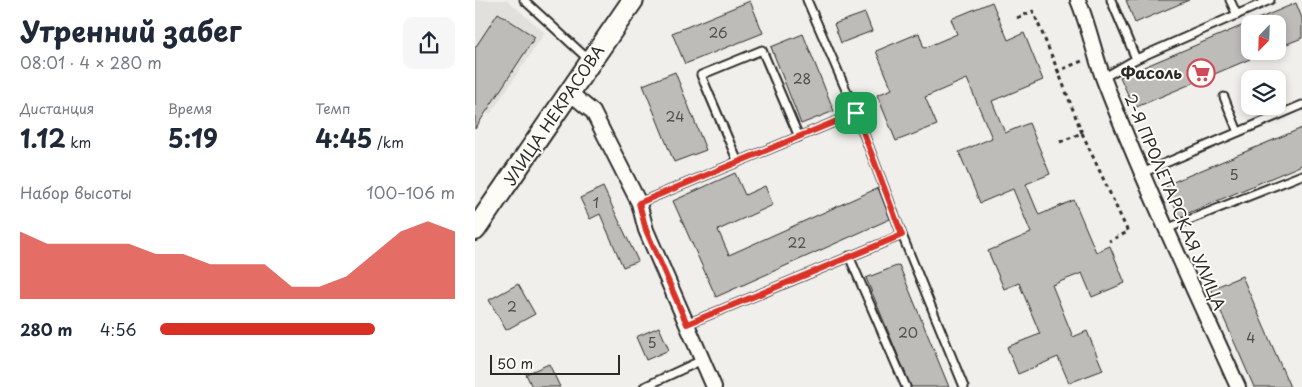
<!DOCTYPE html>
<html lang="ru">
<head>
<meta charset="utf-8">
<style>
	body { margin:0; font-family:"Playpen Sans",sans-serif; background:#f6f6f7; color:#1f2937; height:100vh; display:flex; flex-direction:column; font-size:19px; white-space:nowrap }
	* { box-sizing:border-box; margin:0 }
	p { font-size:16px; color:#747a83 }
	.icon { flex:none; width:28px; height:28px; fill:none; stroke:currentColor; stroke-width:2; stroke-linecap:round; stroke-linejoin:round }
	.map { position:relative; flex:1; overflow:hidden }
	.side { display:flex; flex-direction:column; background:#fff; width:475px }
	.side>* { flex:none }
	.needle { width:32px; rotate:203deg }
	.tools { position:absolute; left:766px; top:15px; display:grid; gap:10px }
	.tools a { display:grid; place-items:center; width:45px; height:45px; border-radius:10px; background:#fff; box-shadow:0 2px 8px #0003; font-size:25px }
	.scale { position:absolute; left:15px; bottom:12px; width:130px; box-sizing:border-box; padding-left:5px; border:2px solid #2b2b2b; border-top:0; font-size:14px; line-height:18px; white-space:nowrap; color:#2b2b2b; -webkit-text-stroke:4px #fdfcf7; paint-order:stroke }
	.pin { position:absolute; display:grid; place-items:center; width:42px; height:42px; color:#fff; margin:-21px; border-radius:10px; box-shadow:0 2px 8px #0006 }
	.round { display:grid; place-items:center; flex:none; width:52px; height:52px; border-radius:10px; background:#f6f6f7 }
	.head { display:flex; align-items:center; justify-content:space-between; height:85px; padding:0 20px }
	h1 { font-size:28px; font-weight:700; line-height:38px }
	.stats { display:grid; grid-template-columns:repeat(3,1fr); gap:8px; height:85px; padding:5px 20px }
	.stats div { display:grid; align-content:center }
	.stats b { font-size:25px; font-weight:700 }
	.stats small { font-size:14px; font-weight:400 }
	.stats p { font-size:14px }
	.chart { height:140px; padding:10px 20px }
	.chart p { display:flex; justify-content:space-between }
	.chart svg { width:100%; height:90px; margin-top:5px; fill:#d93025; opacity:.7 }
	ul { padding:0 20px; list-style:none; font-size:16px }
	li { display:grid; grid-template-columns:80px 60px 1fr; align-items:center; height:38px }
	li i { height:12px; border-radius:6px; background:#d93025 }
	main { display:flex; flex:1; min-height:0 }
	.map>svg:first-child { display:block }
	.built { fill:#e1e0dc }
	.building { fill:#bdbcb8; stroke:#2b2b2b }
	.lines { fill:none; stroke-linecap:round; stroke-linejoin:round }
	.lane-casing { stroke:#2b2b2b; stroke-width:11 }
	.street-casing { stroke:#2b2b2b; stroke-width:18 }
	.secondary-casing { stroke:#2b2b2b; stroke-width:24 }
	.path { stroke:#2b2b2b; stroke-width:3; stroke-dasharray:4 4; stroke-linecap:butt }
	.lane { stroke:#fdfcf7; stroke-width:7 }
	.street { stroke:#fdfcf7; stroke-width:14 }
	.secondary { stroke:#fdfcf7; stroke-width:20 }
	.route-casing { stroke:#fff; stroke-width:10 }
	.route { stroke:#d93025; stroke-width:6 }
	.labels { text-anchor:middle; stroke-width:4; stroke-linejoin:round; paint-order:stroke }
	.number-label { font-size:14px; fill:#504f4e }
	.poi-label { font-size:16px; font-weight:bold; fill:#2b2b2b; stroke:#fdfcf7; text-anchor:end }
	.street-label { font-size:16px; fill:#2b2b2b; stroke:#fdfcf7 }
</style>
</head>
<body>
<main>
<section class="side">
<div class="head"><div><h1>Утренний забег</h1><p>08:01 · 4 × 280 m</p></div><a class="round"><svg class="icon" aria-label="share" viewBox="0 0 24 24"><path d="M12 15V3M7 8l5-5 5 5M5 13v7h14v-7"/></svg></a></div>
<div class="stats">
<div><p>Дистанция</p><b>1.12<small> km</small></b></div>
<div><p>Время</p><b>5:19</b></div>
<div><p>Темп</p><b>4:45<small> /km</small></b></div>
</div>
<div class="chart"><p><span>Набор высоты</span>100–106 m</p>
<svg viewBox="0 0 160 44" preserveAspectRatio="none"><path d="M0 44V11L10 17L20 17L30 17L40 17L50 22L60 22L70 27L80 27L90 27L100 38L110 38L120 33L130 22L140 11L150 6L160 11V44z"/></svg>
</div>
<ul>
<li><b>280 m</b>4:56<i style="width:73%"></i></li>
</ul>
</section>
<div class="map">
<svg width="827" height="387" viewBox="0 0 827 387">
	<rect width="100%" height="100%" fill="#f0efeb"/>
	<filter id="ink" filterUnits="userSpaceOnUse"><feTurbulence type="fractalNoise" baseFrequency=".02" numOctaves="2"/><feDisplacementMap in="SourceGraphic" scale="10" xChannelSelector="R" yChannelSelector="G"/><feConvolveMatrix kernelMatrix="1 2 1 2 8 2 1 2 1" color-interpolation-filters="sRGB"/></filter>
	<g filter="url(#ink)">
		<path class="built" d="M0,0H32L70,33L15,114L0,104Z"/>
		<g class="building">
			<path d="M651,0H714L660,23Z"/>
			<path d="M275,1L288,33L210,64L197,33Z"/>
			<path d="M517,2L533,40L549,33L568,80L517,101L530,133L554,123L575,174L551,184L564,215L599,200L621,252L635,246L650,283L617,297L607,273L577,285L598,337L612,331L628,370L594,383L583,357L543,374L532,347L565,334L544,283L529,289L513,251L556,233L538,189L505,203L484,152L517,138L492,79L450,97L462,125L421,141L402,95L417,89L401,51L444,33L449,48L482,34L476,19Z"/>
			<path d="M821,3L827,18V38L802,48V24H775V59L659,108L645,77Z"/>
			<path d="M23,13L60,37L0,129V48Z"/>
			<path d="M390,13L397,31L366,43L359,24Z"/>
			<path d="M328,34L359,111L326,124L296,47Z"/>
			<path d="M200,72L231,150L199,162L168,85Z"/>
			<path d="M827,128V165L704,217L691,185Z"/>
			<path d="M260,173L270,195L290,186L298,205L243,230L254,255L403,188L415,219L241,297L198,201Z"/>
			<path d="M128,187L163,261L148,267L125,214L115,219L105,198Z"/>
			<path d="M424,265L474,387H436L391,278Z"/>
			<path d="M767,276L815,387H779L736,289Z"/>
			<path d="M43,284L60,314L31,330L14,300Z"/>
			<path d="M184,327L194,350L171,360L161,337Z"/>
			<path d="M74,364L85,387H57L51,374Z"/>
		</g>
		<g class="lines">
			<g class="lane-casing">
				<g id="lane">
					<path d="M49,0L114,60"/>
					<path d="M332,0L381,113L427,235L489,387"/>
					<path d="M636,0L661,59"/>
					<path d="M755,0L762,15"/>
					<path d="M628,78L661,59L795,0"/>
					<path d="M749,97L763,132"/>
					<path d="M263,162L226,75L287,50L324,137"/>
					<path d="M667,173L827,105"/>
					<path d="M164,203L381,113"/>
					<path d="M691,229L827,175"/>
					<path d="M374,256L431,387"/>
					<path d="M212,324L427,235"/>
					<path d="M169,387L227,360"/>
				</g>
			</g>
			<g class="street-casing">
				<g id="street">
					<path d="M603,0C614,26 619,54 629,80C669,184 717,285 763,387"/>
					<path d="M95,93L118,112L164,203L171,230L239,387"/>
				</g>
			</g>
			<g class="secondary-casing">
				<path id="secondary" d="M0,230L158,0"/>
			</g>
			<g class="path">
				<path d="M542,18L558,11L583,71"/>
				<path d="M607,133L653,232L634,241"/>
				<path d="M585,142L607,133L583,71L607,61"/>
			</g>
			<use href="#lane" class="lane"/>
			<use href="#street" class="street"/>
			<use href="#secondary" class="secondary"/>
		</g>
	</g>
	<g class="lines" filter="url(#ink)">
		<g class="route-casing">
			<path id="route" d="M381,113L427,235L212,324L171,230L164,203Z"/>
		</g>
		<use href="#route" class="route"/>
	</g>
	<defs>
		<g id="supermarket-ring" transform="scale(1.4375)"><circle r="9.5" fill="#fdfcf7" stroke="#d1495b" stroke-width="1.5"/><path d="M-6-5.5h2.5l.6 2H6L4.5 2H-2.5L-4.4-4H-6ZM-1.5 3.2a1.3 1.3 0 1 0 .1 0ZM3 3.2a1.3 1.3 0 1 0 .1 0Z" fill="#d1495b"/></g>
	</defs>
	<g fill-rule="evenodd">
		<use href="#supermarket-ring" x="726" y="73"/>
	</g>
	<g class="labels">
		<g class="number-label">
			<text x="243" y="38">26</text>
			<text x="327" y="84">28</text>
			<text x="200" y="122">24</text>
			<text x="759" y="180">5</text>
			<text x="121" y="208">1</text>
			<text x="322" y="248">22</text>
			<text x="37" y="312">2</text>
			<text x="433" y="338">20</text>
			<text x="776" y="343">4</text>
			<text x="177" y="348">5</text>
		</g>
		<g class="poi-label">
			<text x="707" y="79">Фасоль</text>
		</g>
		<g class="street-label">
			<text transform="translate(79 115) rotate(-56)" y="6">УЛИЦА НЕКРАСОВА</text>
			<text transform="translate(700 202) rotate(67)" y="6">2-Я ПРОЛЕТАРСКАЯ УЛИЦА</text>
		</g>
	</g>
</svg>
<div class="tools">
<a><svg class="needle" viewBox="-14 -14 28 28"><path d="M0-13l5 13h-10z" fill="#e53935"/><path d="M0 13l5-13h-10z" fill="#747a83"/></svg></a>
<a><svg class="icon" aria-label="layers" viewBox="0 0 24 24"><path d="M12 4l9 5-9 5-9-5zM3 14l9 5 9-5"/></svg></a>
</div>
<div class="scale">50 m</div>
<div class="pin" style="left:381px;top:113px;background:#1e9e55"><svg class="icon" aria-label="arrive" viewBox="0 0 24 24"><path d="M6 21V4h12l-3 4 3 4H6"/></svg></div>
</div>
</main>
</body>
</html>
